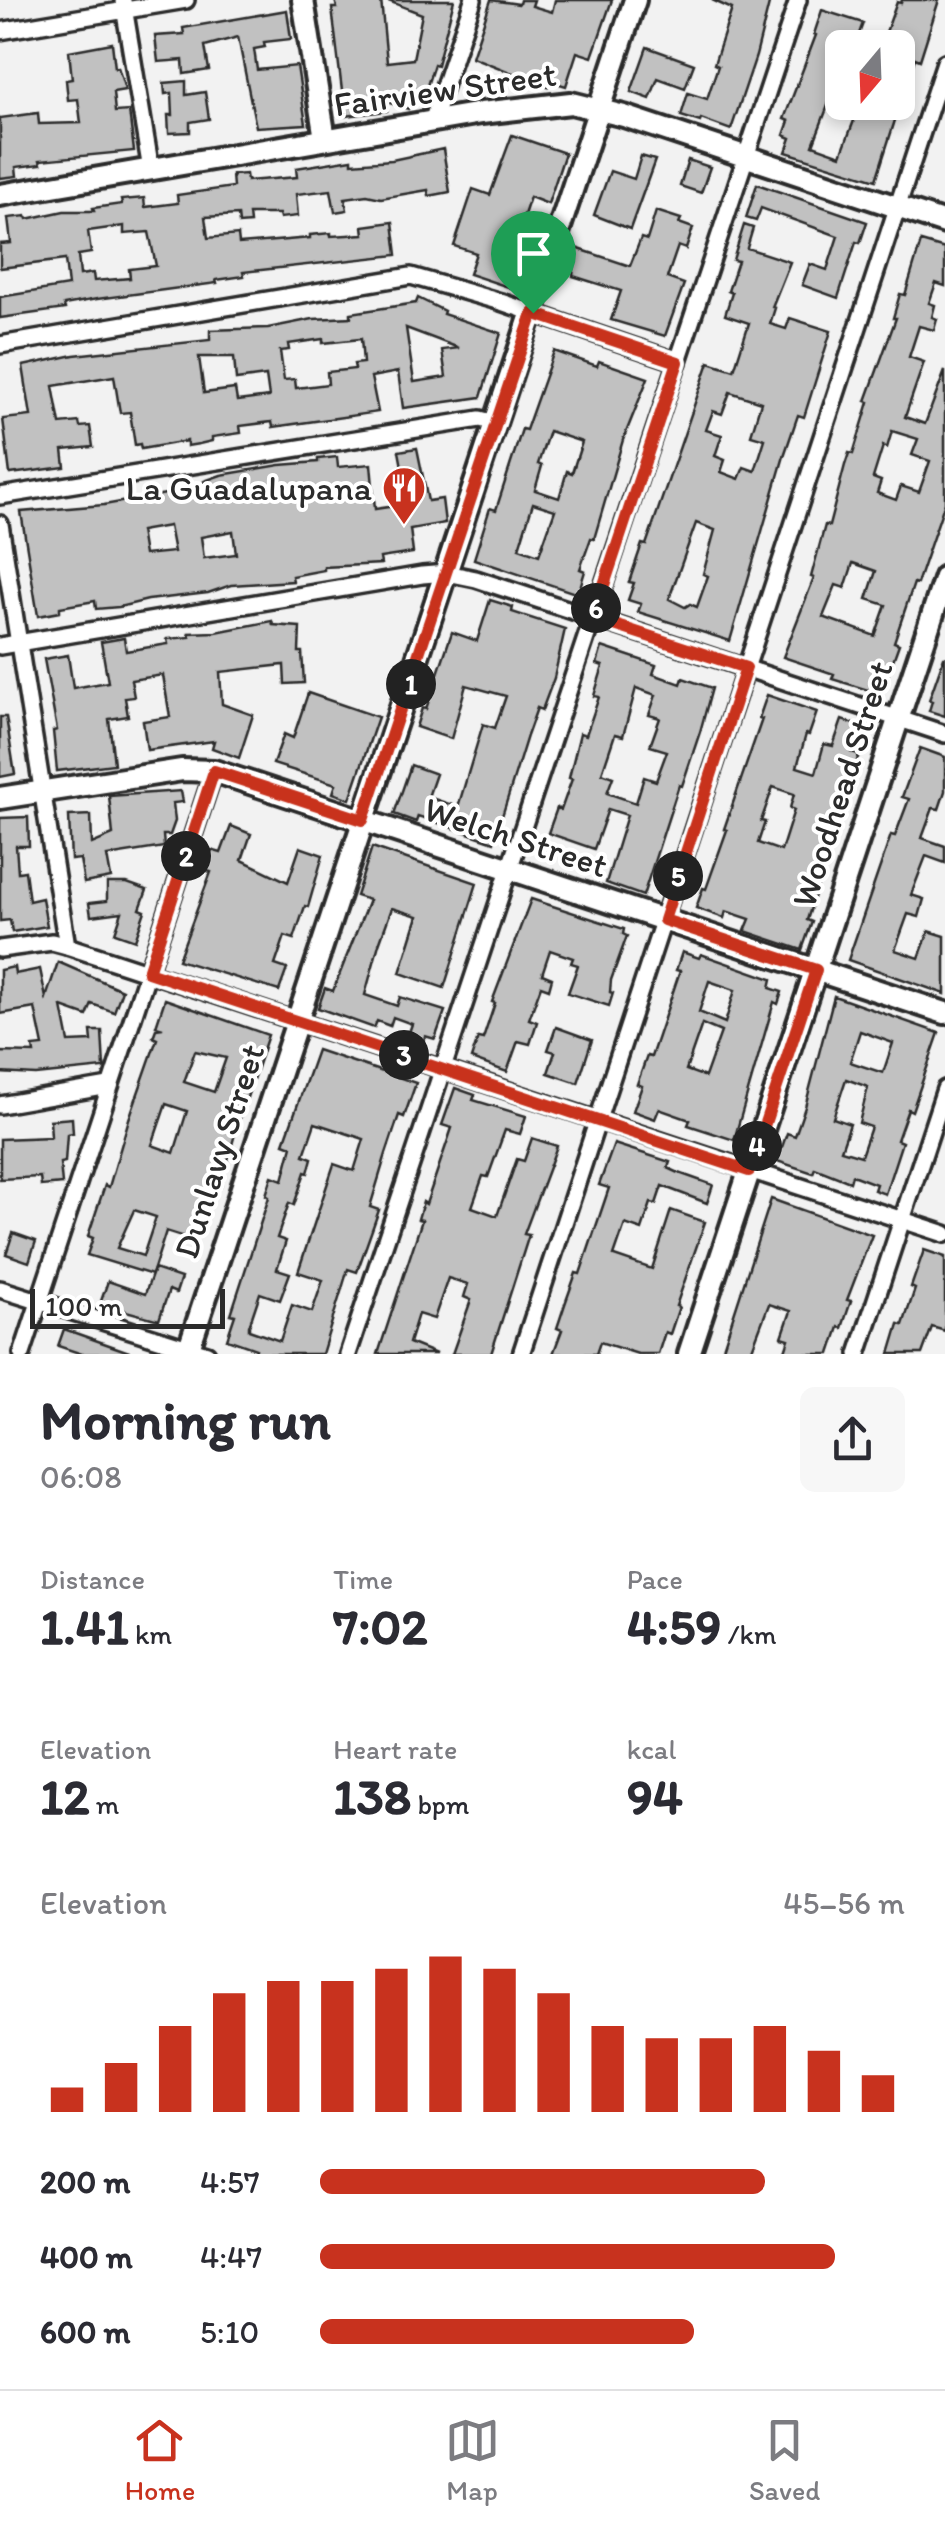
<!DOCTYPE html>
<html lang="en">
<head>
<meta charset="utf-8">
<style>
	body { margin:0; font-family:Itim,sans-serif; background:#f7f7f7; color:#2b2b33; height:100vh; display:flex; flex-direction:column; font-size:38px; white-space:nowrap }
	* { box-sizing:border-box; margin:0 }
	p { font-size:32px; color:#7c7c81 }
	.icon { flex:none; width:55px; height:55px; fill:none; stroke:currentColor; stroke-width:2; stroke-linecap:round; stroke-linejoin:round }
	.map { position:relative; height:1354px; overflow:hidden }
	.panel { display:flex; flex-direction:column; background:#fff; flex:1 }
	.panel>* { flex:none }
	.needle { width:65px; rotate:199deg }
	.controls { position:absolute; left:825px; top:30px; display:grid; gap:20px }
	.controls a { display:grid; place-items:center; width:90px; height:90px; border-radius:15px; background:#fff; box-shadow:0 5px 15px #0003; font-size:50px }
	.scale { position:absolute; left:30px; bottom:25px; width:195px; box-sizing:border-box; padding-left:10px; border:5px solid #2b2b2b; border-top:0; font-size:28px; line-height:35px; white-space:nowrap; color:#2b2b2b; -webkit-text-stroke:8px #fff; paint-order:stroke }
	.pin { position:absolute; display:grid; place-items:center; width:85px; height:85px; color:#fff; margin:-102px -42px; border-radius:50% 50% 50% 0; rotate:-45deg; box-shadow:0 0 10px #0007 }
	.pin .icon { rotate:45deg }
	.km { position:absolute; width:50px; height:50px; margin:-25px; border-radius:50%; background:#222; color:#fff; font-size:28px; line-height:50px; text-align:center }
	.round { display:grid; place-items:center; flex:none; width:105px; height:105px; border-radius:15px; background:#f7f7f7 }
	.head { display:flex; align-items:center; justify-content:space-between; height:170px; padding:0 40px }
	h1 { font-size:55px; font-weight:800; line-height:75px }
	.stats { display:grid; grid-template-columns:repeat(3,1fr); gap:15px; height:170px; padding:10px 40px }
	.stats div { display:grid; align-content:center }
	.stats b { font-size:50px; font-weight:800 }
	.stats small { font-size:28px; font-weight:400 }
	.stats p { font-size:28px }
	.chart { height:280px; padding:20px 40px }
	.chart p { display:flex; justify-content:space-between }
	.chart svg { width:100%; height:180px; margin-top:10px; stroke:#c8321e; stroke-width:6 }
	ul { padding:0 40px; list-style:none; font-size:32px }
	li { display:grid; grid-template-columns:160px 120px 1fr; align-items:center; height:75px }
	li i { height:25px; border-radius:12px; background:#c8321e }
	.tabs { display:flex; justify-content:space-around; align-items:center; height:140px; border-top:2px solid #e1e1e2; background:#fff; font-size:28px; color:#7c7c81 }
	.tabs a { display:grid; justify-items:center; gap:5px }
	.tabs .current { color:#c8321e }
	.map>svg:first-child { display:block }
	.building { fill:#c1c1c1; stroke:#2b2b2b; stroke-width:2.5; fill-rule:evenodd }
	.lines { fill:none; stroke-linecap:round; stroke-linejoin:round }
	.street-casing { stroke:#2b2b2b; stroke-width:22 }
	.secondary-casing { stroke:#2b2b2b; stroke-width:28 }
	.street { stroke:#fff; stroke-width:15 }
	.secondary { stroke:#fff; stroke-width:20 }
	.route-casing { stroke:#fff; stroke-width:20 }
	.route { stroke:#c8321e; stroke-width:12 }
	.labels { text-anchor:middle; stroke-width:8; stroke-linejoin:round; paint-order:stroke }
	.street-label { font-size:35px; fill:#2b2b2b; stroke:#fff }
	.poi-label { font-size:35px; fill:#2b2b2b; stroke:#fff; text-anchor:end }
</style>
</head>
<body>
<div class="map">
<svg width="945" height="1354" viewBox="0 0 945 1354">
	<rect width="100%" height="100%" fill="#f2f2f2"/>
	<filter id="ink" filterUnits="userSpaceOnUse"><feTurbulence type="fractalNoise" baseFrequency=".01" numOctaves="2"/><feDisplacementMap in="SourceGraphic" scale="20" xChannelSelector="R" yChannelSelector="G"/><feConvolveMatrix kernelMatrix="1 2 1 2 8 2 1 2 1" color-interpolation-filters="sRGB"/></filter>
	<g filter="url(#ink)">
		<g class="building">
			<path d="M335,0H381L387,62L413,59L422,14L386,0H454L437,65L434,64L423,98L413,95L408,109L387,102V111L345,116L332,8H337Z"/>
			<path d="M491,0L519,4L520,0H534L532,6L552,12L555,0H612L592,57L577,52L566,86L550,81L548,87L472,57Z"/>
			<path d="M712,0H770L756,56L731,130L701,119L700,122L681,116L688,93L707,99L718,66L714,64L732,9Z"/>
			<path d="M902,0H939L920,60L915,58L912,67L876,180L786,152L791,138L784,135L789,121L784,119L816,35L814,34L822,10L863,23L859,34L882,43L897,2L901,3ZM842,44L854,48H898V102H861L841,155L813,145L829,103L836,106L842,86Z"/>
			<path d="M287,10L291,39L264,42L265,47L254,49L257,70L297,66L306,124L256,127L238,37L205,46L209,70L184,74L183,60L158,62L155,36L184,34L183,28Z"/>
			<path d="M112,43L115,68L118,67L125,90L113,92L115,112L129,111L134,151L40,160L41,164L16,167L17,176L0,178V118L38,113L39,124L81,123L78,99L68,100L66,80L72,79L69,51Z"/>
			<path d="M647,47L694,64L685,88L658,78L650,99L631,92Z"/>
			<path d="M186,81V95L205,92L209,119L190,122V132L169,133L168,115H173L172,93L165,94L164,83Z"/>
			<path d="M512,135L565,153L548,204L530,197L520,227L539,233L520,291L469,274L476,253L454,246L473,189L490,195Z"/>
			<path d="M443,149L450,192L429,196L428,190L381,198L367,195L345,198L347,210L335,212L331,190L296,194L298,216L280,218L279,214H249L250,223L239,224L238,215L205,217L208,238L238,235L239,244L310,238V235L331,233V236L364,234L363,226L393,222L397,255L243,272L244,276L216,280L217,283L97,299L64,305L65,309L0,318V297L68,286L65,260L0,268V244L11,243L8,218L26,216L27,219L64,211H94L93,208L122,204L121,200L144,198L145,207L178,203L177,195L233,187L232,175L246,174L247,181L297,177L296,168L352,159V163L392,160ZM124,226V234L149,232L156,266L129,269L130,278L94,281L93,273L80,275L78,255L91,253L88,231Z"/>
			<path d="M641,156L655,160L630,229L594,215L610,171L634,179Z"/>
			<path d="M688,160L710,167L701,193L680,186Z"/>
			<path d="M757,184L867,222L860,243L856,242L838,298L802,285L810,264L827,270L838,236L761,208L756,221L746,218Z"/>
			<path d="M656,211L681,219L679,223L693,228L686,249L678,246L667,278L684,284L665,336L611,320L621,291L573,276L576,248L630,266L641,238L647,240Z"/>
			<path d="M744,225L753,228L747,248L790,262L772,307L775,308L770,324L786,329L790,318L831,331L804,417L798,415L784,456L730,641L638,612L641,604L628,600L634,583L629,582L642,544L646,545L709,362L734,370L749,323L725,315L732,293L728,291L738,261L733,260ZM730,392L761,402L751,435L765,439L755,471L744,467L739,479L721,472L725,460L715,456L722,435L706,430L713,411L722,414ZM696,523L715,530L703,574L708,576L697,607L690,604L685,607L669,599Z"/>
			<path d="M921,242L945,249V286L936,283L929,303L935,305L932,317L937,319L934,330L919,326L909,357L924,362L905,417L925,424L945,371V502L917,584L914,583L894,642L899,644L881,694L832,679L834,674L783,657L814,578L811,577L825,525L829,526L845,465L849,453L853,454L869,402L866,401L896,318H893L900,294L905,295ZM892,431L918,439L912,455L930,461L919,492L901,486L896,500L877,493L881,481L873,478L883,446L887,448ZM853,563L876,571L867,599L886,605L875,636L823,617L836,585L845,588Z"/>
			<path d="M418,298L444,311L443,314L501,333L481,397L403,408L398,372L371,377L378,412L273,427L272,422L240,426L241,433L212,437V441L199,444L187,446V441L141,449L140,444L135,445L130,412L120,413L114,376L53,386L60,424L79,422L80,427L90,426L93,447L63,450L65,467L10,474L3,419L31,416L23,366L74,355L210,340V330L268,328L313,319L351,317V313L416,303ZM406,328L459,348L442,350L446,377L414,382ZM323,339V343L361,339L363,363L354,364L355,369L327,372L328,384L296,388L295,379L284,380L280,351L289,350L288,344ZM199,357H234L236,380L266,376L269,397L237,401L235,389L204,393Z"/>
			<path d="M554,351L597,366L599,361L648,378L623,440L594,539L591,538L580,569L585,571L578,594L474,559L490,508L496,510L522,429L526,430ZM549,431L582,442L572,473L567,471L559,498L535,490L542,466L538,464ZM533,503L555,510L539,555L519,548Z"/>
			<path d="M417,448L428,501L442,499L445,523L410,529L413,553L380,558L381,564L324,567V570L292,576L293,581L231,585L208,593L148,600L119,607L96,609L95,601L60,607V612L38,616L21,512L104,505L205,487L204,481L221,475L280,465L318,462V459L337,457L338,467L371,464L375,509L409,504L399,451ZM169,526L174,552L144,555L140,531ZM233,531L236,554L204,558L201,537Z"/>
			<path d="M490,600L513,607L512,612L565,629L554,678L542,710L537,708L527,736L494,842L418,816L416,822L394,814L411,765L436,774L428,797L458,807L483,724L495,728L506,696L466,685L451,739L416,727L422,708L426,709L452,632L477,641Z"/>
			<path d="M272,621L273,625L300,627L299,652H302L304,683L285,684L284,665L220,672L222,704L253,715L239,758L212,748L214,741L147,750L143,721L170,717L163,675L131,680L134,697L125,698L128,716L109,719L114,764L57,771L53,731L57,730L44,659L68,655L73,688L108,682L101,642L124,638L126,651L168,644L167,639L190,637L189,633L216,632Z"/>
			<path d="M602,647L656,665L653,674L681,684L683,678L712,688L700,732L682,786L679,785L643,896L606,883L627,815L608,809L594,849L548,833L557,808L561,810L572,779L569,778L580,733L586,735L599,697L594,696L603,666L597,664ZM636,688L656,695L649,715L660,718L650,746L667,751L656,781L644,777L636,803L607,793L613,777L602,773L615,734L623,736Z"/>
			<path d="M944,657H945V716L929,711L932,701L929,700Z"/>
			<path d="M308,693L378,717L350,799L333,793L336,784L273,764L284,734L293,738Z"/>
			<path d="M767,695L817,712L809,735L806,734L797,767L816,773L824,744L833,746L842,720L860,726L851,752L859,754L843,808L839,807L829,836L833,838L807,920L812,922L802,950L745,931L750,919L726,911L724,918L696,908L703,888L706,889L727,830L724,829L762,719L759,718ZM773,787L794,794L790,808L794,810L781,851L758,843L765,822L761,821Z"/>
			<path d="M0,717H6L15,774L0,777Z"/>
			<path d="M920,748L945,757V791L939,809L933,808L922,838L945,846V863L926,856L911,895L924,899L919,917L908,914L895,950L919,958L929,931L945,936V994L848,960L891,835L895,836L909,799L902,797Z"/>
			<path d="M181,791L183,802L173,803L175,821L170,835H163L164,847L107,856L111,878L84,883L80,859L71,860L69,816L91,815L92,844L113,835L109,796Z"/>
			<path d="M28,817L29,846H16L18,872L25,871L29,901L42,898L47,926L12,932L10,920L0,921V818Z"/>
			<path d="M231,826L251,834L242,860L288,882L300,847L323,855L308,907L305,906L294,939L285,936L275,965L287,969L279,991L178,960L211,872L204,870L211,850L221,853Z"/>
			<path d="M372,847L477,883L444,988L400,973L418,916L392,908L379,944L365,995L397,1006L400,997L445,1011L435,1039L425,1036L423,1043L407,1038L412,1024L393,1017L390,1026L377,1021L374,1028L318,1008L325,988L333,991L369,900L356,896Z"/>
			<path d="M107,883H127L147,890L140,909L145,911L135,940L115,933L122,912L91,916L89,903L107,901Z"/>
			<path d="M531,899L624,929L623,934L627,936L611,980L610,992L613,993L609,1006L568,993L578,965L571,963L573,958L550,950L542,974L552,978L549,989L541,986L529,1019L537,1022L530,1044L518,1041L507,1072L471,1059L478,1038L483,1039L495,1003L492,1002Z"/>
			<path d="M682,952L699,958L701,954L772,979L770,988L782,992L778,1004L774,1002L734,1140L688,1125L690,1120L659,1109L655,1119L633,1111L642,1086L637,1084L647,1056L651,1057L680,971L676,970ZM709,981L735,990L725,1023L699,1012ZM702,1024L721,1032L705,1077L686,1070Z"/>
			<path d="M58,962L122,990L114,1012L92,1004L87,1016L62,1007L69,1042L92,1041L91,1031H102L104,1068L36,1075L0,1073V1052L34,1053L33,1047L43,1046L35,1008L0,1014V970L14,967L15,974L40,969L46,998Z"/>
			<path d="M834,996L939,1033L912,1111L908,1109L897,1140L902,1142L885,1194L874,1190L876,1184L852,1175L850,1182L815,1168L813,1173L777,1161L787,1133L795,1136L805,1107ZM860,1031L893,1043L883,1073L850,1062ZM846,1079L868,1087L859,1123L871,1127L861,1156L841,1150L850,1124L833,1118Z"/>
			<path d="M165,999L268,1035L236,1130L221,1186L216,1184L194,1240L166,1231L152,1275L87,1255L93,1238L88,1236L105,1185L109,1187L129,1119L157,1039L153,1037L156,1029L163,1028L156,1026ZM195,1051L226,1058L214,1092L184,1082ZM166,1104L187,1111L174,1153L152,1145ZM134,1210L156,1217L143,1256L117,1248Z"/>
			<path d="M556,1027L592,1040L578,1083L548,1073L555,1052L548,1050Z"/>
			<path d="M317,1050L416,1083L404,1117L399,1115L386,1154L370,1207L379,1210L357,1272L348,1269L322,1354H255L256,1349L227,1339L235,1315L231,1314L269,1197L266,1195L272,1176L283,1180L292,1146L284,1143ZM315,1123L364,1139L354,1171L334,1164L298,1272L323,1280L312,1312L292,1305L280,1341L249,1330V1326L260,1293L280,1300L290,1273L277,1269L286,1241L277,1238L289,1203L294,1205L305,1172L308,1173L312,1158L304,1155Z"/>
			<path d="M455,1088L475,1095L473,1100L526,1116L520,1134L505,1130L488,1177L483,1176L472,1207L497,1216L517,1159L524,1161L532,1138L557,1146L524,1234L529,1235L491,1354H452L471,1300L464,1297L468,1284L448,1278L434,1319L418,1314L409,1343L436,1354H378L422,1220L418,1219L423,1202L426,1204L452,1128L442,1125Z"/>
			<path d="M72,1118L73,1133L67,1134L65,1162L60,1163L62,1184L41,1186L40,1177L0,1179V1139L51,1137L50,1120Z"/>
			<path d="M614,1144L670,1162L668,1168L679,1173L713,1185L707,1203L662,1186L656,1204L651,1203L642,1230L625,1224L614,1256L652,1269L671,1210L705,1222L676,1306L679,1307L670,1334L665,1332L658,1354H638L600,1342L596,1354H553L562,1330L557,1328L565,1304L576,1273L580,1274L609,1188L599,1185Z"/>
			<path d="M771,1199L872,1235L847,1300L851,1301L842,1328L839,1327L830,1354H784L789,1339L782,1337L791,1311L769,1304L750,1354H721Z"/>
			<path d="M13,1233L36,1241L29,1262L6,1254Z"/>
			<path d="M924,1250L945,1257V1331L932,1327L922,1354H890L899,1324L903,1325L915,1289L911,1287Z"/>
			<path d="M154,1269L181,1278L176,1293L169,1290L159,1320L100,1304L108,1281L145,1294Z"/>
			<path d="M64,1329L129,1352V1354H82L58,1346Z"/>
		</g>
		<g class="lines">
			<g class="street-casing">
				<g id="street">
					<path d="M123,1L151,170"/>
					<path d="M0,31L186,0"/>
					<path d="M432,122L473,0"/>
					<path d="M0,345L411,276L501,302L678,362"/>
					<path d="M0,496L480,419L496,423"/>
					<path d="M0,524L67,946"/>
					<path d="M0,646L422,575L447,573L476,579L945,734"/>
					<path d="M0,949L52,942L67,946L945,1234"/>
					<path d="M0,1105L109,1086"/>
					<path d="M0,1289L207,1354"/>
					<path d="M22,1354L214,771"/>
					<path d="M348,1354L798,0"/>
					<path d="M521,1354L945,62"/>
					<path d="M858,1354L945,1089"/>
				</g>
			</g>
			<g class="secondary-casing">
				<g id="secondary">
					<path d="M303,0L325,139"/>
					<path d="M0,195L481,113L571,103L624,116L945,223"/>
					<path d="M0,798L182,770L214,771L945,1013"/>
					<path d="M187,1354L635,0"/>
					<path d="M689,1354L945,577"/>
				</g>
			</g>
			<use href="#street" class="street"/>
			<use href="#secondary" class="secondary"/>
		</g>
	</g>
	<g class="lines" filter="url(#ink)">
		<g class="route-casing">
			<path id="route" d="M533,313L678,362L593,618L746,668L664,920L816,970L749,1171L148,972L214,771L363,820Z"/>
		</g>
		<use href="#route" class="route"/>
	</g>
	<defs>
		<g id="restaurant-pin" transform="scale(2.25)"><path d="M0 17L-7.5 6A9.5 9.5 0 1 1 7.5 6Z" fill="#c8321e" stroke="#fff"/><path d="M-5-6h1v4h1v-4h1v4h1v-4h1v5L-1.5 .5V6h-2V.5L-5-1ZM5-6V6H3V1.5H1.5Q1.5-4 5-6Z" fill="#fff"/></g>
	</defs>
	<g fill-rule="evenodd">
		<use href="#restaurant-pin" x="404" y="488"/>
	</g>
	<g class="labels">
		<g class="street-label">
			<text transform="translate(445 89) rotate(-8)" y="12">Fairview Street</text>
			<text transform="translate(842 784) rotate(-72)" y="12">Woodhead Street</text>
			<text transform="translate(516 837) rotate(18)" y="12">Welch Street</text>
			<text transform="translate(219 1151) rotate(-72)" y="12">Dunlavy Street</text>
		</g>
		<g class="poi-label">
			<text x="372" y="500">La Guadalupana</text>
		</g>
	</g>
</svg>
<div class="controls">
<a><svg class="needle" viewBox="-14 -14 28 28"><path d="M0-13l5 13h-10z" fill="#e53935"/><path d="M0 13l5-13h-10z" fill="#7c7c81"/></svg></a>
</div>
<div class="scale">100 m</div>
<div class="pin" style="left:533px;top:313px;background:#1e9e55"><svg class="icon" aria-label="arrive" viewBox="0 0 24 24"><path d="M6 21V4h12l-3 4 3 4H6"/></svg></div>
<b class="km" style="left:411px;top:684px">1</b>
<b class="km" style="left:186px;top:856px">2</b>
<b class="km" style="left:404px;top:1055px">3</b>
<b class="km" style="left:757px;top:1146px">4</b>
<b class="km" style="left:678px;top:876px">5</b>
<b class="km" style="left:596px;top:608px">6</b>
</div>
<section class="panel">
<div class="head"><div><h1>Morning run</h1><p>06:08</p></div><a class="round"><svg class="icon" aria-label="share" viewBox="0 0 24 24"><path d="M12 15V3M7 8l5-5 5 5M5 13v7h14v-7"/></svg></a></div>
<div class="stats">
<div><p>Distance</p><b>1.41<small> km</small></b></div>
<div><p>Time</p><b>7:02</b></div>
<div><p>Pace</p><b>4:59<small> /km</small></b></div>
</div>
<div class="stats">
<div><p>Elevation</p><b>12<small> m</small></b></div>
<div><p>Heart rate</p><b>138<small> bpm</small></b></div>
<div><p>kcal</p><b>94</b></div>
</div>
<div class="chart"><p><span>Elevation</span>45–56 m</p>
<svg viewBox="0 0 160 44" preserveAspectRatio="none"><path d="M5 44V38M15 44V32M25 44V23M35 44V15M45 44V12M55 44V12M65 44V9M75 44V6M85 44V9M95 44V15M105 44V23M115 44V26M125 44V26M135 44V23M145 44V29M155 44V35"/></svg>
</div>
<ul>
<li><b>200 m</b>4:57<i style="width:76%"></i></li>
<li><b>400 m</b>4:47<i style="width:88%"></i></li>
<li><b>600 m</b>5:10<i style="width:64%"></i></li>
</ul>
</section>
<nav class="tabs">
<a class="current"><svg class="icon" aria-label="home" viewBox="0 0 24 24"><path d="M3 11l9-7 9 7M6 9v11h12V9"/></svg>Home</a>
<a><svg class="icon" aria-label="map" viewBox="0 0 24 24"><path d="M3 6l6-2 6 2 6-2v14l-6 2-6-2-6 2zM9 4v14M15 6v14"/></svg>Map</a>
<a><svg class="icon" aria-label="saved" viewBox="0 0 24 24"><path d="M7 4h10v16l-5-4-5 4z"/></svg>Saved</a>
</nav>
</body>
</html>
